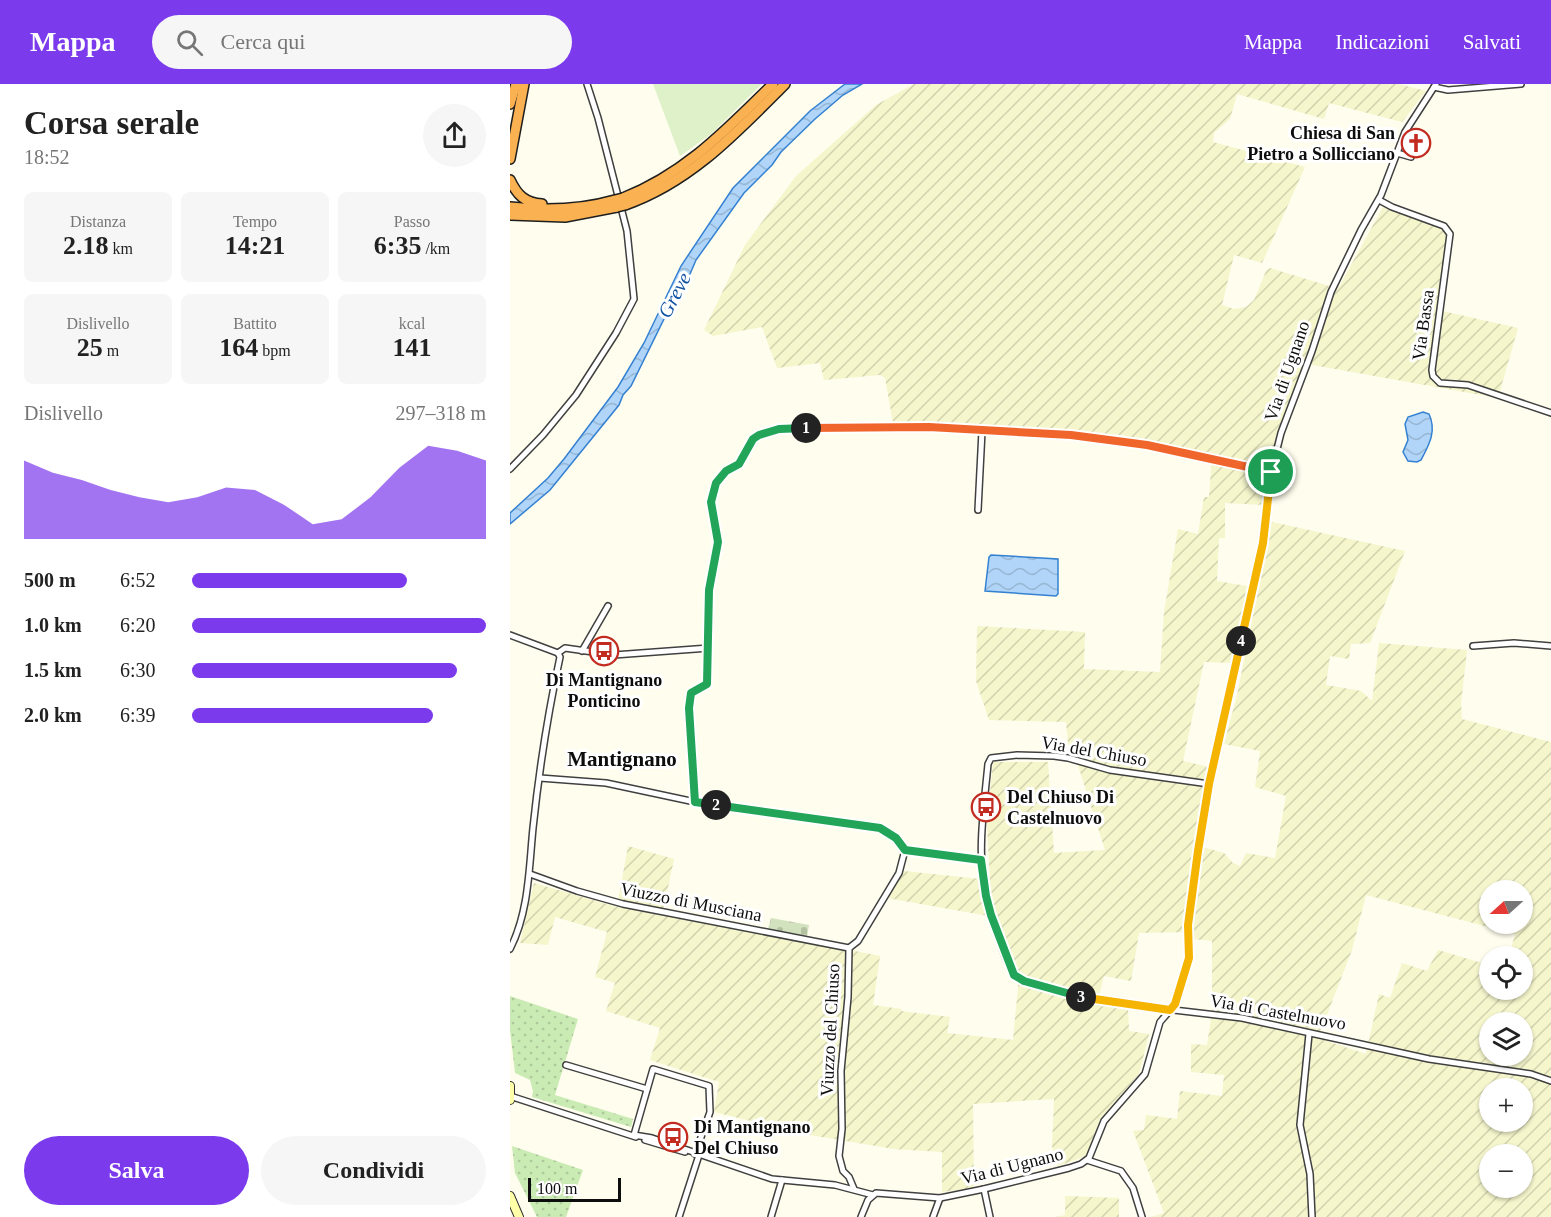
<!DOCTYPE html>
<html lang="it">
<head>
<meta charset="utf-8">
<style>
	body { margin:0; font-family:"Times New Roman",serif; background:#f6f6f6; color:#222; height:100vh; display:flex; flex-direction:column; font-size:22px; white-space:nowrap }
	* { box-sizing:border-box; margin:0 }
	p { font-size:20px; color:#767676 }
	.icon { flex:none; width:33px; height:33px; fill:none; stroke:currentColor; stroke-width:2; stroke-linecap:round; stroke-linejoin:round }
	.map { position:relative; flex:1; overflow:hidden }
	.sheet { display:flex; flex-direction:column; background:#fff; width:510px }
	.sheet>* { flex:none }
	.needle { width:39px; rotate:249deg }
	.tools { position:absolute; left:969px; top:796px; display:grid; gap:12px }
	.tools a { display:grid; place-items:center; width:54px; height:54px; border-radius:50%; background:#fff; box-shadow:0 2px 4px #0004; font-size:30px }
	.scale { position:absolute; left:18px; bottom:15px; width:93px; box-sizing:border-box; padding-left:6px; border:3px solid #0d0d0d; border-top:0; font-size:16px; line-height:21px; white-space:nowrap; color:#0d0d0d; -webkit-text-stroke:4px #fff; paint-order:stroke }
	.pin { position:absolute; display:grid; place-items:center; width:51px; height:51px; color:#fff; margin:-26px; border:3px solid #fff; border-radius:50%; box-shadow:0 2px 6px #0007 }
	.km { position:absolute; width:30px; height:30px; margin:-15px; border-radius:50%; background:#222; color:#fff; font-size:16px; line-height:30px; text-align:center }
	.round { display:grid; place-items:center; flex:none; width:63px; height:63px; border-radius:32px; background:#f6f6f6 }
	.summary { display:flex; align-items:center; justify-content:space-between; height:102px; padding:0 24px }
	h1 { font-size:33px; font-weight:700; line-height:45px }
	.metrics { display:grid; grid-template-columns:repeat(3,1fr); gap:9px; height:102px; padding:6px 24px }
	.metrics div { display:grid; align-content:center; border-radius:9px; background:#f6f6f6; text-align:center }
	.metrics b { font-size:26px; font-weight:700 }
	.metrics small { font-size:16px; font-weight:400 }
	.metrics p { font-size:16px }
	.chart { height:168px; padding:12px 24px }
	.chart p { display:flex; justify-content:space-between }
	.chart svg { width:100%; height:108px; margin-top:6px; fill:#7c3aed; opacity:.7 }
	.action { display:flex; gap:12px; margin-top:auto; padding:12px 24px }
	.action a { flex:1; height:69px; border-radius:36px; background:#7c3aed; color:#fff; font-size:24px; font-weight:700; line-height:69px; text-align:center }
	.action a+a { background:#f6f6f6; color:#222 }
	ul { padding:0 24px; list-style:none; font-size:20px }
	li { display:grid; grid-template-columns:96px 72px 1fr; align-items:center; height:45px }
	li i { height:15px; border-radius:8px; background:#7c3aed }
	header { display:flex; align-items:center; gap:36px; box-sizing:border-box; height:84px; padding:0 30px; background:#7c3aed; color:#fff }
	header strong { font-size:28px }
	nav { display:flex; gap:33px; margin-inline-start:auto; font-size:21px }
	.search { width:420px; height:54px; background:#f6f6f6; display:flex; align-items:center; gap:15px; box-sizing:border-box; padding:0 21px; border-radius:33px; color:#767676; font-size:22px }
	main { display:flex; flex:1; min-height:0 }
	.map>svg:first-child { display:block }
	.farmland { fill:url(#farmland-furrows); fill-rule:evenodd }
	.green { fill:url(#green-dots) }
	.cemetery { fill:url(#cemetery-stones) }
	.pitch { fill:#def1c8 }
	.water { fill:url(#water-waves); stroke:#3481d2; stroke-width:1.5 }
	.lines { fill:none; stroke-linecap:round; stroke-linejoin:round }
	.street-casing { stroke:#404040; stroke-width:8 }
	.secondary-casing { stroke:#2f2f2f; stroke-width:10 }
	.highway-casing { stroke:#1e1e1e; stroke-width:12 }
	.street { stroke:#fff; stroke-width:5 }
	.secondary { stroke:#ffffa8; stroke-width:8 }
	.highway { stroke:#f9b151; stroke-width:9 }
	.highway-bridge-casing { stroke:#1e1e1e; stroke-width:12; stroke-linecap:butt }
	.highway-bridge { stroke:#f9b151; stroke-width:9 }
	.split-1-casing { stroke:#fff; stroke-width:12 }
	.split-2-casing { stroke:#fff; stroke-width:12 }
	.split-3-casing { stroke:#fff; stroke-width:12 }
	.split-4-casing { stroke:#fff; stroke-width:12 }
	.split-5-casing { stroke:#fff; stroke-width:12 }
	.split-1 { stroke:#f0652b; stroke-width:8 }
	.split-2 { stroke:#22a559; stroke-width:8 }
	.split-3 { stroke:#22a559; stroke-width:8 }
	.split-4 { stroke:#f5b400; stroke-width:8 }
	.split-5 { stroke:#f5b400; stroke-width:8 }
	.labels { text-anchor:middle; stroke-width:6; stroke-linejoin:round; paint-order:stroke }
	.poi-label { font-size:18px; font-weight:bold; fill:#0d0d0d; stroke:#fff; text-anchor:start }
	.street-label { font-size:18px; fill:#0d0d0d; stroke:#fff }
	.water-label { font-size:20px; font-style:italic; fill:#1253a3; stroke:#fff }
	.quarter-label { font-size:21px; font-weight:bold; fill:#0d0d0d; stroke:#fff }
</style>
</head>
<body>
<header>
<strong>Mappa</strong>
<div class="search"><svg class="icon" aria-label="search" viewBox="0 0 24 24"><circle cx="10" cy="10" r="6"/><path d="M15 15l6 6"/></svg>Cerca qui</div>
<nav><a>Mappa</a><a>Indicazioni</a><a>Salvati</a></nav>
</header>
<main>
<section class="sheet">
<div class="summary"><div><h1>Corsa serale</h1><p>18:52</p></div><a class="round"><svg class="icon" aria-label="share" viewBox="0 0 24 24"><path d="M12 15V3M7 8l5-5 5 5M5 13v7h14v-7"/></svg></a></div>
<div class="metrics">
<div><p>Distanza</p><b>2.18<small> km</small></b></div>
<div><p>Tempo</p><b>14:21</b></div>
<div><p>Passo</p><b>6:35<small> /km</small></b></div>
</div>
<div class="metrics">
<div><p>Dislivello</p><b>25<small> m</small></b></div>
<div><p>Battito</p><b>164<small> bpm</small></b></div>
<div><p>kcal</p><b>141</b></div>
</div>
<div class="chart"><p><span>Dislivello</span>297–318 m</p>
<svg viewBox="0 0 160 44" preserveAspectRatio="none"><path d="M0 44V12L10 17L20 20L30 24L40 27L50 29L60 27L70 23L80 24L90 30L100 38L110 36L120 27L130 15L140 6L150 8L160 12V44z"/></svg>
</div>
<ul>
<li><b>500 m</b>6:52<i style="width:73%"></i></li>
<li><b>1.0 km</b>6:20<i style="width:100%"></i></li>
<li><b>1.5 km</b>6:30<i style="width:90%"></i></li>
<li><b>2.0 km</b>6:39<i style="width:82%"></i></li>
</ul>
<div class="action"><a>Salva</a><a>Condividi</a></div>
</section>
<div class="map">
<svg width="1041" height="1133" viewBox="0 0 1041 1133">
	<defs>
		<pattern id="farmland-furrows" width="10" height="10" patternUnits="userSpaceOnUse" patternTransform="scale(1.5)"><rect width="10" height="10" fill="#f5f6cc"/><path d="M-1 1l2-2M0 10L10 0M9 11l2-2" fill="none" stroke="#d1d2ae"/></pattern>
		<pattern id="green-dots" width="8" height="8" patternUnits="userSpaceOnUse" patternTransform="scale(1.5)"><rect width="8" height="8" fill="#cbebb5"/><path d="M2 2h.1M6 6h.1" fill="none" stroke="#adc89a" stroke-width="1.8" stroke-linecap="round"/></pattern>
		<pattern id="cemetery-stones" width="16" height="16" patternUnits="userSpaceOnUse" patternTransform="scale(1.5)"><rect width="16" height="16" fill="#d2e1be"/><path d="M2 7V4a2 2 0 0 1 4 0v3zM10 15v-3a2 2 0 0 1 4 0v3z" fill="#b3c0a2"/></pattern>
		<pattern id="water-waves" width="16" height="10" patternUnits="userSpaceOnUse" patternTransform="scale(1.5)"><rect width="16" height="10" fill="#b0d5f8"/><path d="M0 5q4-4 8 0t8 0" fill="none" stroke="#96b6d3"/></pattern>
	</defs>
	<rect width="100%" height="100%" fill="#fffded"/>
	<g class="farmland">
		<path d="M404,0H889L916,7L892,38L819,19L814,35L727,10L720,35L704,49L703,58L795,83L752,179L724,171L712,221L724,225L736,223L744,216L756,187L760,184L819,202L829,203L873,123L932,143L937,152L928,226L1008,244L988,314L797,280L786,300L758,382L753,421L715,419V454H709L707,497L737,502L723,579L694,578L673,677L699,683L685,761L714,769L723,779L730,782L736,769L765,774L776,712L745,703L750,667L714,660L727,611L762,438L895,467L860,559L841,560L839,575L820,572L816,601L851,607L862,617L869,559L957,566L951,620L952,635L1041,658V1133H641L654,1129L623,1047L634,1046L636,1031L667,1035L670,1007L712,1012L714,991L681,988V960L697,961L702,929V857L683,855L682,848L629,849L621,897L594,892L587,920L618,924L619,947L639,950L629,990L590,1035L576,1072L548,1082L542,1062L544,1015L463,1020L464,1104L432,1108V1068L384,1065L294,1050L204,1028L209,998L140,976L150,944L96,927L105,899L85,893L97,848L45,833L38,861L10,859L24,799L107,823L118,762L164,775L153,828L370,872L363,921L392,925L391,927L440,933L437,949L503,956L508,903L506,889L484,833L377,814L394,787L480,796L477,742L483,678H538L544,769L595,766L565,672L559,669L556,638L479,636L466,597L467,542L575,548L574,585L650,588L654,528L668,445L688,450L694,413H699L702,372L612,351L480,342L383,339L375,294L370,291L314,296L310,279L267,284L252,243L203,252L194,246L235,161L286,92L366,21ZM980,807H1012V840H980ZM856,811L1005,850L999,873H1012V906H980L979,881L928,866L917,887L892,879L880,914L869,910L856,970L808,954L842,866ZM980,939H1012V972H980ZM980,1005H1012V1038H980ZM980,1071H1012V1104H980Z"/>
		<path d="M555,1112L609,1114V1133H546L555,1131Z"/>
	</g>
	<g class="green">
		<path d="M0,912L68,935L45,1011L123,1035L121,1043L22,1013L23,1007L20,996L5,989L0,946Z"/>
		<path d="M2,1062L73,1086L56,1133H27L5,1089Z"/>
	</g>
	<path class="cemetery" d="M261,834L299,841L297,853L258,845Z"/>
	<path class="pitch" d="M143,0H252L201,50L170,72Z"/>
	<g class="water">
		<path d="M335,0H352L333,11L305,35L271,68L262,81L234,109L186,176L171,211L157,229L121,302L113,311L109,321L40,406L0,440V429L38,394L54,375L108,303L134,259L171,182L223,104L300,27Z"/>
		<path d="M913,328L919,330C927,347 919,361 911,376L907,378L898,377L893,368L898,356L895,340L898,333Z"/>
		<path d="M481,471L548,475V510L546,512L475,507L479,473Z"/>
	</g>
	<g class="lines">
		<g class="street-casing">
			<g id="street">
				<path d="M924,3L938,6L1011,0"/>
				<path d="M887,69L901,73"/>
				<path d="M869,116L882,123L934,142L940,150L922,286L923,292L930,299L958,301L1041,329"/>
				<path d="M0,385L33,351L66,311L106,249L124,215L117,147L88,34L77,0"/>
				<path d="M468,426L472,347"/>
				<path d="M0,551L48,569"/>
				<path d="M963,562L1004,559L1041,562"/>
				<path d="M72,567L98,522"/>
				<path d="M48,569L55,564L104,571L199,564V506L208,458L203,431L202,409L211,392L229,379L244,355L257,347L290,344L419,343L561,351L637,361L761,389"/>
				<path d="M30,694L96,699L185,718L370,744L386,754L395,766L471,776"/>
				<path d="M699,700L600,686L558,674L544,672L507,671L481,674L478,680C474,723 467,767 475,810C478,825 484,840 489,855C494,871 499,889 514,897L587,917L732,934L919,975L1021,990L1041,997"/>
				<path d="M185,718L179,614L183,607L197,600L199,564"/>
				<path d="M20,790L67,807L113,820L339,864"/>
				<path d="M339,864L338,913L331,987L332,1045L329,1072L333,1087L339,1093L344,1105"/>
				<path d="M339,864L348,857L389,789L395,766"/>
				<path d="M0,865C19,828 19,784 23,744C29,687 38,629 50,573L48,569"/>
				<path d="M799,950L790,1041L800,1090L802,1133"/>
				<path d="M56,981L137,1005"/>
				<path d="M0,1012L126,1053"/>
				<path d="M124,1051L142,1054L262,1095L325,1101L363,1111"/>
				<path d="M124,1051L143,985L199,1002L200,1028L185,1070"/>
				<path d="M135,1056L175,1068"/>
				<path d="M577,1076L611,1087L623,1104L632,1133"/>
				<path d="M474,1105L480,1133"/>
				<path d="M169,1133L189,1071"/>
				<path d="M261,1133L272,1096"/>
				<path d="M351,1133L358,1116L366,1109L430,1114L474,1105L559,1084L571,1080L579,1074L594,1037L635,990L650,938L663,923L670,907L679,874L678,841L682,809L699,700L752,463L761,389L771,349L802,267L821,208L851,146L871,111L895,48L926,0"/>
				<path d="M423,1133L430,1114"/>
			</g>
		</g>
		<g class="secondary-casing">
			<g id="secondary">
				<path d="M0,1002V1016"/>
				<path d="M0,1112L9,1133"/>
			</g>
		</g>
		<g class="highway-casing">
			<g id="highway">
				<path d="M0,20L6,0"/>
				<path d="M0,75L14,0"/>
				<path d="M0,96C7,111 15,119 32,120"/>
				<path d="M113,114C176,89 216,46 263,0"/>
				<path d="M115,121C181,98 227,48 275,0"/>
				<path d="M0,123C36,127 70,126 105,116"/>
				<path d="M0,131L55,133L107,123"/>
			</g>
		</g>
		<use href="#street" class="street"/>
		<use href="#secondary" class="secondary"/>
		<use href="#highway" class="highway"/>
		<g class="highway-bridge-casing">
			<g id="highway-bridge">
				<path d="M105,116L113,114"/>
				<path d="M107,123L115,121"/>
			</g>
		</g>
		<use href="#highway-bridge" class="highway-bridge"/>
	</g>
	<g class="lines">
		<g class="split-1-casing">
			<path id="split-1" d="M296,344L419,343L561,351L637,361L761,388"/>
		</g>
		<g class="split-2-casing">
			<path id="split-2" d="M206,721L185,718L179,624L181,609L197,600L199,506L208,458L201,418L206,399L216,387L229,380L243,355L249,351L269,345L296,344"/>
		</g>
		<g class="split-3-casing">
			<path id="split-3" d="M206,721L370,744L386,754L395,766L471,776L476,812L481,831L504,891L514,897L571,913"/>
		</g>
		<g class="split-4-casing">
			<path id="split-4" d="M571,913L660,926L665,920L679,874L678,841L688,767L699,700L731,557"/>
		</g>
		<g class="split-5-casing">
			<path id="split-5" d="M731,557L753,459L761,388"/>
		</g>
		<use href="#split-1" class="split-1"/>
		<use href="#split-2" class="split-2"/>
		<use href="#split-3" class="split-3"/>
		<use href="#split-4" class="split-4"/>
		<use href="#split-5" class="split-5"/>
	</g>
	<defs>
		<g id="church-ring" transform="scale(1.5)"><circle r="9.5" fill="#fff" stroke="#c22b20" stroke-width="1.5"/><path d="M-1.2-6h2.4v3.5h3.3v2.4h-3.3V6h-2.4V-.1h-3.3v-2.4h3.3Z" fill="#c22b20"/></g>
		<g id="bus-ring" transform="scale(1.5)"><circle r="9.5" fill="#fff" stroke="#c22b20" stroke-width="1.5"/><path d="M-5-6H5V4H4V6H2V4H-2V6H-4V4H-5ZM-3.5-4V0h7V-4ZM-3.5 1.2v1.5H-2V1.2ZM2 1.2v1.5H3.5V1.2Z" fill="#c22b20"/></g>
	</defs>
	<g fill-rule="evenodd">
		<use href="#church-ring" x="906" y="59"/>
		<use href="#bus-ring" x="94" y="567"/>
		<use href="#bus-ring" x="476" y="723"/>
		<use href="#bus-ring" x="163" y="1053"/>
	</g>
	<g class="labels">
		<g class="poi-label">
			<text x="885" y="55" text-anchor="end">Chiesa di San<tspan x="885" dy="21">Pietro a Sollicciano</tspan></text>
			<text x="94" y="602" text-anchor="middle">Di Mantignano<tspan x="94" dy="21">Ponticino</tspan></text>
			<text x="497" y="719">Del Chiuso Di<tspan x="497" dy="21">Castelnuovo</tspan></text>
			<text x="184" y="1049">Di Mantignano<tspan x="184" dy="21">Del Chiuso</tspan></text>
		</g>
		<g class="street-label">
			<text transform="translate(913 241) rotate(-82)" y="6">Via Bassa</text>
			<text transform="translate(777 287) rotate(-71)" y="6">Via di Ugnano</text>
			<text transform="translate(584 667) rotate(10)" y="6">Via del Chiuso</text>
			<text transform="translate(181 818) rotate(11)" y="6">Viuzzo di Musciana</text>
			<text transform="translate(768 928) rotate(10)" y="6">Via di Castelnuovo</text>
			<text transform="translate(320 946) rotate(-87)" y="6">Viuzzo del Chiuso</text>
			<text transform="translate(502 1082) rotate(-14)" y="6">Via di Ugnano</text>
		</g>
		<g class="water-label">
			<text transform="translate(164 211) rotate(-62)" y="7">Greve</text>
		</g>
		<g class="quarter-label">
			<text x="112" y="682">Mantignano</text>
		</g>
	</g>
</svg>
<div class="tools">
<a><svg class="needle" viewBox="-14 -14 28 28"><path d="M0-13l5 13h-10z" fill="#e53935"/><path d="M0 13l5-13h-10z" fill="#767676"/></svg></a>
<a><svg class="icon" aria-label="locate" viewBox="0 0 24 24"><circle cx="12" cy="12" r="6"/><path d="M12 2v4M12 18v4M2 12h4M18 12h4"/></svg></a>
<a><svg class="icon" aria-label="layers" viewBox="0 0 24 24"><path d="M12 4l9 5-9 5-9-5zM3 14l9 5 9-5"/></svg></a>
<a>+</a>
<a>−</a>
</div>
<div class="scale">100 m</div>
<div class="pin" style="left:761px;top:388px;background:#1e9e55"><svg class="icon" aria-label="arrive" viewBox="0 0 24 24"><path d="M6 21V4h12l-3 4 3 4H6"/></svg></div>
<b class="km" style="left:296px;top:344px">1</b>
<b class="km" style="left:206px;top:721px">2</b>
<b class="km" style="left:571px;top:913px">3</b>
<b class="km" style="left:731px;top:557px">4</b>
</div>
</main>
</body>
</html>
